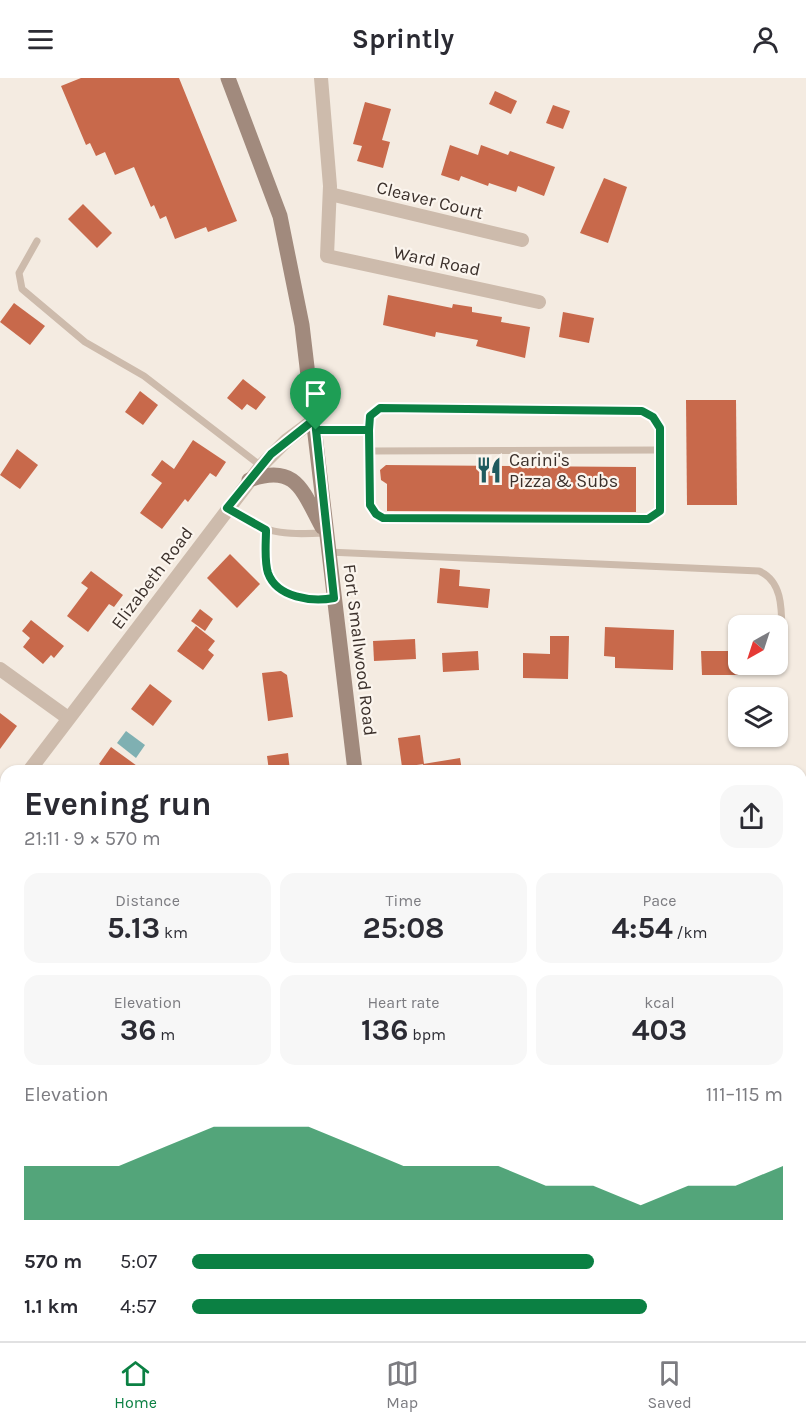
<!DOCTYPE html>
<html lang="en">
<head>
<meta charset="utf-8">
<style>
	body { margin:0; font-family:Karla,sans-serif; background:#f7f7f7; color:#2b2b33; height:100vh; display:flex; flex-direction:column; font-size:22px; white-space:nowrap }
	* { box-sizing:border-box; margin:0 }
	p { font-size:20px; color:#7c7c81 }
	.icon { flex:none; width:33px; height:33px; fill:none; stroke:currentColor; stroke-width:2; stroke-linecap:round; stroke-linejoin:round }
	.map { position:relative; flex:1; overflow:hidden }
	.drawer { position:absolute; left:0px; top:687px; width:807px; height:576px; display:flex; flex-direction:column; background:#fff; border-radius:18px 18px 0 0; box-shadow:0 2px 4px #0004 }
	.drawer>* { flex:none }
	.needle { width:39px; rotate:219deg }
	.controls { position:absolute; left:728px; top:537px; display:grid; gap:12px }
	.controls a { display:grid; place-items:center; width:60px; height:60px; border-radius:12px; background:#fff; box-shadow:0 2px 4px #0004; font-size:30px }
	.pin { position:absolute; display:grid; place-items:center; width:51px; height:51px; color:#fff; margin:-62px -26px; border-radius:50% 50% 50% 0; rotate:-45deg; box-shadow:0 0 6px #0007 }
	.pin .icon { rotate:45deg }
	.round { display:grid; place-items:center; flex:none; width:63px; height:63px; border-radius:18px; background:#f7f7f7 }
	.head { display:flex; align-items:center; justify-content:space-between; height:102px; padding:0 24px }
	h1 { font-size:33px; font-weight:700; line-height:45px }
	.figures { display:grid; grid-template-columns:repeat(3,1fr); gap:9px; height:102px; padding:6px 24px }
	.figures div { display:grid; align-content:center; border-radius:15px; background:#f7f7f7; text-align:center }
	.figures b { font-size:30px; font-weight:700 }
	.figures small { font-size:16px; font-weight:400 }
	.figures p { font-size:16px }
	.chart { height:168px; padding:12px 24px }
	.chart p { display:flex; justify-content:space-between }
	.chart svg { width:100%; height:108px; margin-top:6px; fill:#0b8043; opacity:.7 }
	ul { padding:0 24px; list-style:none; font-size:20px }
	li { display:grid; grid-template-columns:96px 72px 1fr; align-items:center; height:45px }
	li i { height:15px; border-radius:8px; background:#0b8043 }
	header { display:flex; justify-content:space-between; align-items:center; height:78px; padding:0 24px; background:#fff; font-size:27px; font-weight:700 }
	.dock { display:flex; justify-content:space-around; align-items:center; height:84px; border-top:2px solid #e1e1e2; background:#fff; font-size:16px; color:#7c7c81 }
	.dock a { display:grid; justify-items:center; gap:3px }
	.dock .selected { color:#0b8043 }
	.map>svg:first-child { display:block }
	.water { fill:#7fb0b2 }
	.building { fill:#c8694b }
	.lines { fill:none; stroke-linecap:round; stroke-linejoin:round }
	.service { stroke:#cdbbac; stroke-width:7 }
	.minor { stroke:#cdbbac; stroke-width:14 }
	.secondary { stroke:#a18a7d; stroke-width:15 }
	.route-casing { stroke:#fff; stroke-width:12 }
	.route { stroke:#0b8043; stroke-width:8 }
	.labels { text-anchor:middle; stroke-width:4.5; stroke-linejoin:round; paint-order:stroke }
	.street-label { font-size:18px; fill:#3b302b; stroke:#fbf5ee }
	.poi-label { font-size:18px; fill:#3b302b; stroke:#fbf5ee; text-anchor:start }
</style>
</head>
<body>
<header><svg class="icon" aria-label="menu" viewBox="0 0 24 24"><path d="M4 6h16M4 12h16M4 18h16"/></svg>Sprintly<svg class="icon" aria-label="person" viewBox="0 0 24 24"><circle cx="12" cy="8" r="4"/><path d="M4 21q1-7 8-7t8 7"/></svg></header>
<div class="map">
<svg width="806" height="1263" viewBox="0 0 806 1263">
	<rect width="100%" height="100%" fill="#f4ebe1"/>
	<path class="water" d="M126,653L145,667L136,680L117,665Z"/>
	<g class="building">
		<path d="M81,0H179L237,143L208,154L206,149L175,161L166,138L160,141L154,127L151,129L134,89L115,97L105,74L96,78L90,65L86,67L61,8Z"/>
		<path d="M495,13L517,23L511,36L489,26Z"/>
		<path d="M365,24L391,31L382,62L390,64L383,90L357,83L362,68L353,66Z"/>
		<path d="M553,27L570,33L563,51L546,45Z"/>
		<path d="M450,67L478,77L481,67L508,77L510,73L555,89L544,118L518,108L516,114L489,105L488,108L461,98L459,103L441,97Z"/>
		<path d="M604,100L627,109L608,165L580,155Z"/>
		<path d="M83,126L112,155L97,170L68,141Z"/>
		<path d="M388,217L452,230L453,226L472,229V234L502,239L501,244L530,249L525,280L476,268L478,262L436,254L435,259L383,247Z"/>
		<path d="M14,225L45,248L30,267L0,244Z"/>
		<path d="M563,234L594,240L589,265L559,259Z"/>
		<path d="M243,301L266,319L256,332L247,326L242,332L227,320Z"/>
		<path d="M140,313L158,327L143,347L125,334Z"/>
		<path d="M686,322H736L737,427H687Z"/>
		<path d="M193,362L226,384L216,399L210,395L188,424L185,421L162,451L140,435L162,405L151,397L162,382L174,391Z"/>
		<path d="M17,371L38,387L20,411L0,397Z"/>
		<path d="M386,387L636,389V434L387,433V406L381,402L380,392Z"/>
		<path d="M230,476L260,506L237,530L207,500Z"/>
		<path d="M440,490L460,492L459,508L490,511L488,530L437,525Z"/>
		<path d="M91,493L123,517L114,529L109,526L88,554L67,538L88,510L81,505Z"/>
		<path d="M200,531L213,541L205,553L191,543Z"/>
		<path d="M31,542L64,568L54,580L51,577L43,586L23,569L30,560L22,553Z"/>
		<path d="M196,548L215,563L208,572L214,577L203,592L177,573Z"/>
		<path d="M605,549L674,552L673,592L615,590V579L604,578Z"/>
		<path d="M550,558H569L568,601L523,600V575L550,576Z"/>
		<path d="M415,561L416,581L374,583L373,563Z"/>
		<path d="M478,573L479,592L443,594L442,575Z"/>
		<path d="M701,573H738V597H702Z"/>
		<path d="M281,593L287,597L293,639L268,643L262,595Z"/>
		<path d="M150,606L172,623L153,648L131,631Z"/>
		<path d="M0,635L17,648L0,671Z"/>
		<path d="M420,657L424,686L402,689L398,660Z"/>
		<path d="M111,669L144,693H108L99,686Z"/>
		<path d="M288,675L290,693H269L267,678Z"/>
		<path d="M460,680L462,693H424L423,686Z"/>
	</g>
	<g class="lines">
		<g class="service">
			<path d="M37,163L19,195L22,211L85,264L144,298L261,388"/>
			<path d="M316,352H369L370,338L380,330L642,333L653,339L660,350V433L648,441L383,440L373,434L370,427L369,352"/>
			<path d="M370,373L660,372"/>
			<path d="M227,431C267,456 280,457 326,455"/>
			<path d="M266,452C266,466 264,482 268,495C277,520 312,524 334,520"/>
			<path d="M328,474L759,493C786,505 781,539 782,565"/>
			<path d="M562,1257L563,1263"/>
			<path d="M736,1257L743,1263"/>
			<path d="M782,1263L785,1257"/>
		</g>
		<g class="minor">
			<path d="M321,0L330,108L327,178L539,224"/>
			<path d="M330,116L522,162"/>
			<path d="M0,591L68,640"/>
			<path d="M29,693L261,388L287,362L315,341"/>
			<path d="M0,734L6,725"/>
			<path d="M801,971L806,969"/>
			<path d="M603,1263L708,1257"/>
		</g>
		<g class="secondary">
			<path d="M228,0L280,138L302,247L355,693"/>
			<path d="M249,402C296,385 302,412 322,449"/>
			<path d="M421,1257L422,1263"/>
		</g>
	</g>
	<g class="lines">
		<g class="route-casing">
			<path id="route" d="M316,352L334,520C312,524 277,520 268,495C264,482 266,466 266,452L227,430L271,376L315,341L316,352H369L370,427L376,436L383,440L648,441L660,433V350L653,339L642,333L380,330L370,338L369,352H316"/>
		</g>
		<use href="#route" class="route"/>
	</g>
	<defs>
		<g id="restaurant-bare" transform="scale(2.07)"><path d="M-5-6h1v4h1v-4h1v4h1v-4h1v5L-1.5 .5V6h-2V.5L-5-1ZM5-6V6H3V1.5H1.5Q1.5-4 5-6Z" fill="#1f5a5e" stroke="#fbf5ee" stroke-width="2.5" paint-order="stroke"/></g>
	</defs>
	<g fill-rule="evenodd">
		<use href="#restaurant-bare" x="489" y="392"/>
	</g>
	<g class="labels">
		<g class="street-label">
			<text transform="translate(430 122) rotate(14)" y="6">Cleaver Court</text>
			<text transform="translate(437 183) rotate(12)" y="6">Ward Road</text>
			<text transform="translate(152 500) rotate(-53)" y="6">Elizabeth Road</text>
			<text transform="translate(360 572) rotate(83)" y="6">Fort Smallwood Road</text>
		</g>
		<g class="poi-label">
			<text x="509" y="388">Carini's<tspan x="509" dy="21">Pizza &amp; Subs</tspan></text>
		</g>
	</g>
</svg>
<div class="controls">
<a><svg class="needle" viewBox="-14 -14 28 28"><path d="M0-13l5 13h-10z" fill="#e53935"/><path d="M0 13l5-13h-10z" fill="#7c7c81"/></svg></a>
<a><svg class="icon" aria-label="layers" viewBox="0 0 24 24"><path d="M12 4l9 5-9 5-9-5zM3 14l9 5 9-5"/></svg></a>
</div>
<div class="pin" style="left:316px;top:352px;background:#1e9e55"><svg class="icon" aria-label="arrive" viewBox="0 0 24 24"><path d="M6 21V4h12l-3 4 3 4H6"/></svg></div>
<section class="drawer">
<div class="head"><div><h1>Evening run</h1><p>21:11 · 9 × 570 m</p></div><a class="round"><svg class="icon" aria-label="share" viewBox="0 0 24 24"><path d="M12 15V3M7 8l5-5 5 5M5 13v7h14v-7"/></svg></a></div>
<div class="figures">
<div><p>Distance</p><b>5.13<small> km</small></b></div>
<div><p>Time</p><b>25:08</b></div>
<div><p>Pace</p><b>4:54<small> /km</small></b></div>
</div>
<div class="figures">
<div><p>Elevation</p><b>36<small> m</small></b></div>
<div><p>Heart rate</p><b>136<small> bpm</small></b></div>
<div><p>kcal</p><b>403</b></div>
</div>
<div class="chart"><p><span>Elevation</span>111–115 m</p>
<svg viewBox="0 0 160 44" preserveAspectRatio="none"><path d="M0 44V22L10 22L20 22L30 14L40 6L50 6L60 6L70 14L80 22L90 22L100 22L110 30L120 30L130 38L140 30L150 30L160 22V44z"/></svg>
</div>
<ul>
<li><b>570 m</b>5:07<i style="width:68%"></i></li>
<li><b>1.1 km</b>4:57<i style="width:77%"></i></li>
</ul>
</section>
</div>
<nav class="dock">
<a class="selected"><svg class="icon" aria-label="home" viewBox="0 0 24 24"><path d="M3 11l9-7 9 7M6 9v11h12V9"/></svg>Home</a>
<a><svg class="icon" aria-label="map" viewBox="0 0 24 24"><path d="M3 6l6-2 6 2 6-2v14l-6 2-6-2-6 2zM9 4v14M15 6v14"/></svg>Map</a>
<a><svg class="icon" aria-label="saved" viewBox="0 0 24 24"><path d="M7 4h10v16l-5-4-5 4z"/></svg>Saved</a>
</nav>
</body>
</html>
